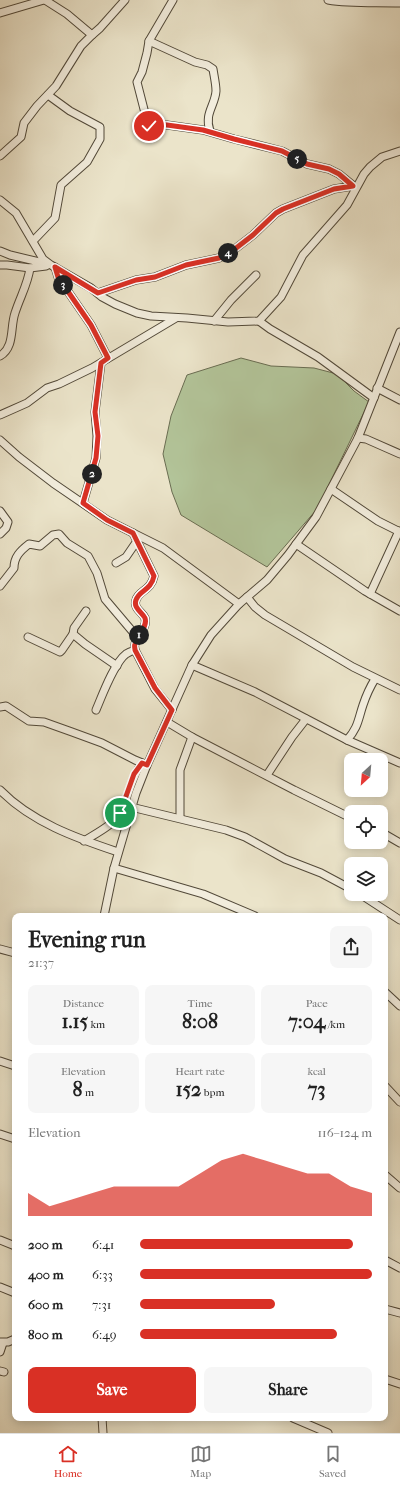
<!DOCTYPE html>
<html lang="en">
<head>
<meta charset="utf-8">
<style>
	body { margin:0; font-family:"IM FELL French Canon",serif; background:#f6f6f6; color:#222; height:100vh; display:flex; flex-direction:column; font-size:15px; white-space:nowrap }
	* { box-sizing:border-box; margin:0 }
	p { font-size:13px; color:#767676 }
	.icon { flex:none; width:22px; height:22px; fill:none; stroke:currentColor; stroke-width:2; stroke-linecap:round; stroke-linejoin:round }
	.map { position:relative; flex:1; overflow:hidden }
	.panel { position:absolute; left:12px; top:913px; width:376px; height:508px; display:flex; flex-direction:column; background:#fff; border-radius:8px; box-shadow:0 2px 10px #0003 }
	.panel>* { flex:none }
	.needle { width:26px; rotate:206deg }
	.buttons { position:absolute; left:344px; top:753px; display:grid; gap:8px }
	.buttons a { display:grid; place-items:center; width:44px; height:44px; border-radius:8px; background:#fff; box-shadow:0 2px 10px #0003; font-size:20px }
	.pin { position:absolute; display:grid; place-items:center; width:34px; height:34px; color:#fff; margin:-17px; border:2px solid #fff; border-radius:50%; box-shadow:0 1px 4px #0007 }
	.km { position:absolute; width:20px; height:20px; margin:-10px; border-radius:50%; background:#222; color:#fff; font-size:11px; line-height:20px; text-align:center }
	.round { display:grid; place-items:center; flex:none; width:42px; height:42px; border-radius:8px; background:#f6f6f6 }
	.overview { display:flex; align-items:center; justify-content:space-between; height:68px; padding:0 16px }
	h1 { font-size:22px; font-weight:700; line-height:30px }
	.figures { display:grid; grid-template-columns:repeat(3,1fr); gap:6px; height:68px; padding:4px 16px }
	.figures div { display:grid; align-content:center; border-radius:8px; background:#f6f6f6; text-align:center }
	.figures b { font-size:20px; font-weight:700 }
	.figures small { font-size:11px; font-weight:400 }
	.figures p { font-size:11px }
	.chart { height:112px; padding:8px 16px }
	.chart p { display:flex; justify-content:space-between }
	.chart svg { width:100%; height:72px; margin-top:4px; fill:#d93025; opacity:.7 }
	.primary-button { display:flex; gap:8px; margin-top:auto; padding:8px 16px }
	.primary-button a { flex:1; height:46px; border-radius:8px; background:#d93025; color:#fff; font-size:16px; font-weight:700; line-height:46px; text-align:center }
	.primary-button a+a { background:#f6f6f6; color:#222 }
	ul { padding:0 16px; list-style:none; font-size:13px }
	li { display:grid; grid-template-columns:64px 48px 1fr; align-items:center; height:30px }
	li i { height:10px; border-radius:5px; background:#d93025 }
	.tabs { display:flex; justify-content:space-around; align-items:center; height:56px; border-top:1px solid #e0e0e0; background:#fff; font-size:11px; color:#767676 }
	.tabs a { display:grid; justify-items:center; gap:2px }
	.tabs .on { color:#d93025 }
	.map>svg:first-child { display:block }
	.green { fill:#b3c59a; stroke:#696d52 }
	.lines { fill:none; stroke-linecap:round; stroke-linejoin:round }
	.minor-casing { stroke:#524939; stroke-width:9 }
	.minor { stroke:#f2eddd; stroke-width:7 }
	.route-casing { stroke:#fff; stroke-width:8 }
	.route { stroke:#d93025; stroke-width:5 }
</style>
</head>
<body>
<div class="map">
<svg width="400" height="1433" viewBox="0 0 400 1433">
	<rect width="100%" height="100%" fill="#ebe4ca"/>
	<filter id="stains"><feTurbulence type="fractalNoise" baseFrequency=".005" numOctaves="4"/><feColorMatrix values="0 0 0 0 .2 0 0 0 0 .09 0 0 0 0 .02 0 0 0 .5 -.17"/></filter>
	<radialGradient id="worn" r=".72"><stop offset=".6" stop-color="#630" stop-opacity="0"/><stop offset="1" stop-color="#630" stop-opacity=".3"/></radialGradient>
	<path class="green" d="M241,358L271,366L314,368L337,374L354,391L369,402L317,509L267,567L181,515L172,492L163,454L171,416L187,375Z"/>
	<g class="lines">
		<g class="minor-casing">
			<g id="minor">
				<path d="M45,0L67,14L92,35"/>
				<path d="M328,0C352,4 376,2 400,3"/>
				<path d="M0,13L44,0"/>
				<path d="M149,41L195,62L207,65L213,69C214,76 216,84 216,91C215,106 204,113 210,131"/>
				<path d="M149,126L147,121L137,82L142,72L147,53L149,41L173,0"/>
				<path d="M146,127L157,125H167L203,130L234,139L282,151L307,164L329,169L339,174L355,187"/>
				<path d="M0,156L21,137L24,123L37,106L56,86L81,46L92,35L100,28L125,0"/>
				<path d="M0,200L16,213L43,259L51,265L91,288L102,297L115,304L137,313L151,316L187,318L228,322L259,321L281,297L303,255L347,205L364,174L370,167L382,157L400,151"/>
				<path d="M33,241L55,218L61,185L87,162L100,139V127L70,111L48,95"/>
				<path d="M0,251L10,255L48,264"/>
				<path d="M0,265H7L30,268L46,266"/>
				<path d="M55,267L58,277L91,325L108,358"/>
				<path d="M98,293L136,280L155,277L186,265L219,258L231,252L253,235L276,213L283,209L334,189L353,186"/>
				<path d="M214,321L231,300L256,275"/>
				<path d="M259,321L270,329L318,357L374,398"/>
				<path d="M0,356C15,347 10,327 15,313C20,297 28,284 30,268"/>
				<path d="M377,388L400,400"/>
				<path d="M0,415L27,403L47,388L59,384L92,368L176,318"/>
				<path d="M358,438L366,439L400,454"/>
				<path d="M0,440L19,457L53,483L107,520L163,548L239,604"/>
				<path d="M331,489L378,521L400,532"/>
				<path d="M83,503L96,458L97,436L95,412L101,363"/>
				<path d="M0,511L8,522L6,528L0,534"/>
				<path d="M133,533L154,576C151,591 139,590 136,600C133,608 142,612 145,618C148,627 137,636 135,644C134,646 135,648 135,650L155,689L172,710"/>
				<path d="M296,544L365,591L400,611"/>
				<path d="M116,563L126,557L137,541"/>
				<path d="M0,586L14,568C14,557 20,551 29,544L40,546L53,535L59,534L67,543L88,556L97,573L105,599L138,638"/>
				<path d="M370,594L399,531"/>
				<path d="M247,597L255,607L265,615L353,667L400,690"/>
				<path d="M86,611L74,628L73,634L85,644L117,666"/>
				<path d="M28,637L60,652L62,650L73,634"/>
				<path d="M192,665L255,692L347,740L400,763"/>
				<path d="M0,707L6,706L29,721L44,722L72,732L102,743L135,760L147,765"/>
				<path d="M96,710C102,696 114,663 126,654C129,652 132,651 135,650"/>
				<path d="M167,722L192,737L294,790L351,818"/>
				<path d="M347,740C358,728 358,720 363,705C366,696 370,687 375,679"/>
				<path d="M267,775L292,737L306,719"/>
				<path d="M0,790C31,822 76,838 118,852"/>
				<path d="M131,807L226,830L245,837L285,859L321,873L351,889"/>
				<path d="M180,818V770L192,737"/>
				<path d="M381,832L400,843"/>
				<path d="M84,841C95,834 115,824 121,812C129,796 131,778 142,763"/>
				<path d="M114,868L203,894L255,916"/>
				<path d="M360,894L400,920"/>
				<path d="M104,916L114,868L136,793L147,765L192,665L211,635L239,604L267,580L288,555L316,517L358,438L400,332"/>
				<path d="M0,949L15,953"/>
				<path d="M385,992L400,1006"/>
				<path d="M0,1061L15,1066"/>
				<path d="M385,1086L400,1102"/>
				<path d="M0,1134L15,1139"/>
				<path d="M385,1175L400,1188"/>
				<path d="M0,1240L15,1246"/>
				<path d="M385,1260L400,1268"/>
				<path d="M0,1287L15,1293"/>
				<path d="M385,1309L400,1313"/>
				<path d="M0,1342H8L15,1339"/>
				<path d="M0,1352L3,1343"/>
				<path d="M0,1371L4,1372"/>
				<path d="M385,1379L400,1384"/>
				<path d="M102,1418L103,1433"/>
				<path d="M293,1418L328,1433"/>
			</g>
		</g>
		<use href="#minor" class="minor"/>
	</g>
	<g class="lines">
		<g class="route-casing">
			<path id="route" d="M120,813L134,774L142,763L147,765L172,710L155,688L135,650C135,648 134,646 135,644C137,636 148,627 145,618C142,612 133,608 136,600C139,590 151,591 154,576L133,533L107,520L83,503L96,458L98,436L95,412L101,363L108,358L91,325L58,277L55,267L98,293L136,280L155,277L186,265L219,258L231,252L253,235L276,213L283,209L334,189L353,186L339,174L329,169L307,164L282,151L234,139L203,130L167,125L157,124L149,126"/>
		</g>
		<use href="#route" class="route"/>
	</g>
	<rect width="100%" height="100%" filter="url(#stains)"/>
	<rect width="100%" height="100%" fill="url(#worn)"/>
</svg>
<div class="buttons">
<a><svg class="needle" viewBox="-14 -14 28 28"><path d="M0-13l5 13h-10z" fill="#e53935"/><path d="M0 13l5-13h-10z" fill="#767676"/></svg></a>
<a><svg class="icon" aria-label="locate" viewBox="0 0 24 24"><circle cx="12" cy="12" r="6"/><path d="M12 2v4M12 18v4M2 12h4M18 12h4"/></svg></a>
<a><svg class="icon" aria-label="layers" viewBox="0 0 24 24"><path d="M12 4l9 5-9 5-9-5zM3 14l9 5 9-5"/></svg></a>
</div>
<div class="pin" style="left:120px;top:813px;background:#1e9e55"><svg class="icon" aria-label="arrive" viewBox="0 0 24 24"><path d="M6 21V4h12l-3 4 3 4H6"/></svg></div>
<div class="pin" style="left:149px;top:126px;background:#d93025"><svg class="icon" aria-label="check" viewBox="0 0 24 24"><path d="M5 12l5 5 9-10"/></svg></div>
<b class="km" style="left:139px;top:635px">1</b>
<b class="km" style="left:92px;top:474px">2</b>
<b class="km" style="left:63px;top:285px">3</b>
<b class="km" style="left:228px;top:253px">4</b>
<b class="km" style="left:297px;top:159px">5</b>
<section class="panel">
<div class="overview"><div><h1>Evening run</h1><p>21:37</p></div><a class="round"><svg class="icon" aria-label="share" viewBox="0 0 24 24"><path d="M12 15V3M7 8l5-5 5 5M5 13v7h14v-7"/></svg></a></div>
<div class="figures">
<div><p>Distance</p><b>1.15<small> km</small></b></div>
<div><p>Time</p><b>8:08</b></div>
<div><p>Pace</p><b>7:04<small> /km</small></b></div>
</div>
<div class="figures">
<div><p>Elevation</p><b>8<small> m</small></b></div>
<div><p>Heart rate</p><b>152<small> bpm</small></b></div>
<div><p>kcal</p><b>73</b></div>
</div>
<div class="chart"><p><span>Elevation</span>116–124 m</p>
<svg viewBox="0 0 160 44" preserveAspectRatio="none"><path d="M0 44V30L10 38L20 34L30 30L40 26L50 26L60 26L70 26L80 18L90 10L100 6L110 10L120 14L130 18L140 18L150 26L160 30V44z"/></svg>
</div>
<ul>
<li><b>200 m</b>6:41<i style="width:92%"></i></li>
<li><b>400 m</b>6:33<i style="width:100%"></i></li>
<li><b>600 m</b>7:31<i style="width:58%"></i></li>
<li><b>800 m</b>6:49<i style="width:85%"></i></li>
</ul>
<div class="primary-button"><a>Save</a><a>Share</a></div>
</section>
</div>
<nav class="tabs">
<a class="on"><svg class="icon" aria-label="home" viewBox="0 0 24 24"><path d="M3 11l9-7 9 7M6 9v11h12V9"/></svg>Home</a>
<a><svg class="icon" aria-label="map" viewBox="0 0 24 24"><path d="M3 6l6-2 6 2 6-2v14l-6 2-6-2-6 2zM9 4v14M15 6v14"/></svg>Map</a>
<a><svg class="icon" aria-label="saved" viewBox="0 0 24 24"><path d="M7 4h10v16l-5-4-5 4z"/></svg>Saved</a>
</nav>
</body>
</html>
